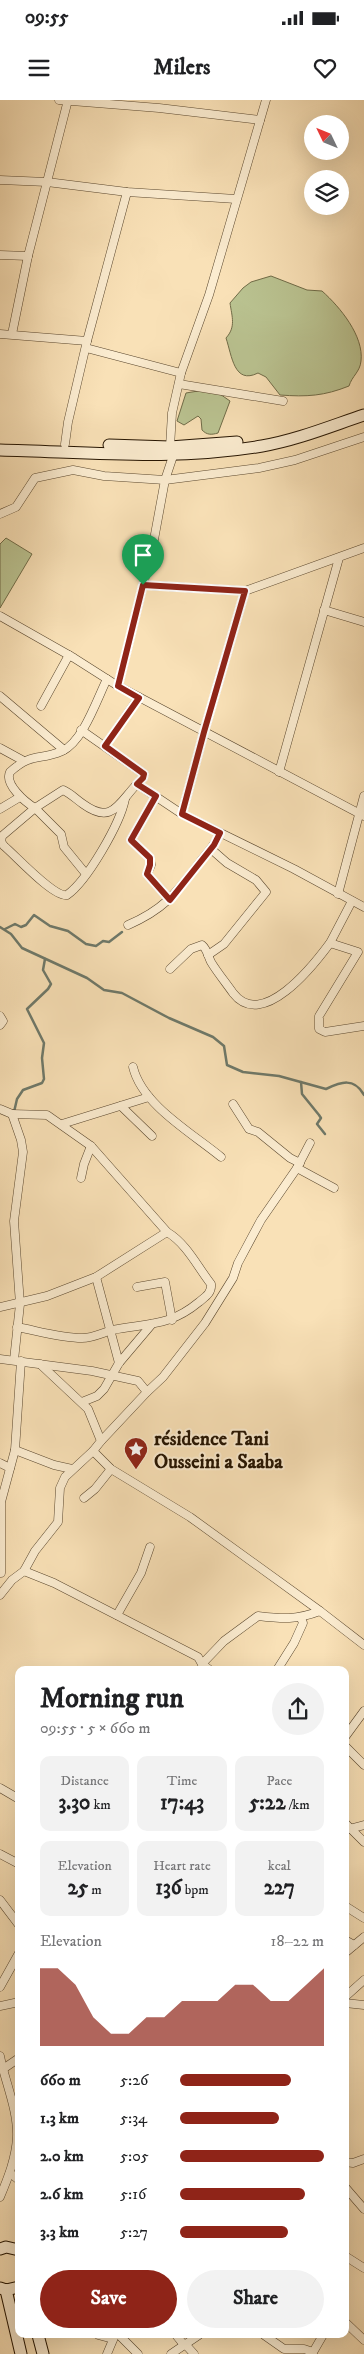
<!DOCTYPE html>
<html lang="en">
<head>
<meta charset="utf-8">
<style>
	body { margin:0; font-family:"IM FELL DW Pica",serif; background:#f2f2f2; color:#202124; height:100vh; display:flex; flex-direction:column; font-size:19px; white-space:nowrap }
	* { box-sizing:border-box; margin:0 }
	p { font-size:16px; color:#757577 }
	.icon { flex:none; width:28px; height:28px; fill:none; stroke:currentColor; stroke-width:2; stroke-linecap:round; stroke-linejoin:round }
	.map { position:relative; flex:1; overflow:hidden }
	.drawer { position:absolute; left:15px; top:1566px; width:334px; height:672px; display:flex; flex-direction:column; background:#fff; border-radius:10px; box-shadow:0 5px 20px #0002 }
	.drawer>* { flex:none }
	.needle { width:32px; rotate:313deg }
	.tools { position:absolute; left:304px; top:15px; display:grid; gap:10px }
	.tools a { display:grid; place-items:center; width:45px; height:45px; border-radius:50%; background:#fff; box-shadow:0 5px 20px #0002; font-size:25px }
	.pin { position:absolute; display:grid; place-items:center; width:42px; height:42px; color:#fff; margin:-51px -21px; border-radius:50% 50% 50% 0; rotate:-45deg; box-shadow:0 0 5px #0007 }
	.pin .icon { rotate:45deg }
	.round { display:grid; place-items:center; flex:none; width:52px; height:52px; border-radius:26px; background:#f2f2f2 }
	.head { display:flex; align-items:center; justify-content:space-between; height:85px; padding:0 25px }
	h1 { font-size:28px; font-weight:800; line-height:38px }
	.stats { display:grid; grid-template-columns:repeat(3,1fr); gap:8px; height:85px; padding:5px 25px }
	.stats div { display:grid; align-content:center; border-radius:10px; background:#f2f2f2; text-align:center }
	.stats b { font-size:21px; font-weight:800 }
	.stats small { font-size:14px; font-weight:400 }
	.stats p { font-size:14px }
	.chart { height:140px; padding:10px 25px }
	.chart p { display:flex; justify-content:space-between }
	.chart svg { width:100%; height:90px; margin-top:5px; fill:#8f2418; opacity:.7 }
	.primary-button { display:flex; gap:10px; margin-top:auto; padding:10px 25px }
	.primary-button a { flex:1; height:58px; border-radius:30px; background:#8f2418; color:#fff; font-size:20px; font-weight:800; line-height:58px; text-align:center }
	.primary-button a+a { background:#f2f2f2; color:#202124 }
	ul { padding:0 25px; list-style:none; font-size:16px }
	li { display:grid; grid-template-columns:80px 60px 1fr; align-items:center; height:38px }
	li i { height:12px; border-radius:6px; background:#8f2418 }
	.status { display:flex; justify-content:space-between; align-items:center; height:35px; padding:0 25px; background:#fff; direction:ltr }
	.status svg { height:14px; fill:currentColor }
	header { display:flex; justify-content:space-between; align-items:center; height:65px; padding:0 25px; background:#fff; font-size:22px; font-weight:800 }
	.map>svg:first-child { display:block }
	.green { fill:#bac391; stroke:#706c48 }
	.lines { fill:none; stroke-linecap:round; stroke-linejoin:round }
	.stream { stroke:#6e796a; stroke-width:2.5 }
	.street-casing { stroke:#5a472e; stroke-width:9 }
	.secondary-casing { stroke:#251400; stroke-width:13 }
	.street { stroke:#fbecd0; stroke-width:8 }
	.secondary { stroke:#fbecd0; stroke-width:11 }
	.route-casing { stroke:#fff; stroke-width:10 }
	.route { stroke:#8f2418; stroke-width:6 }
	.labels { text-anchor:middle; stroke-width:4; stroke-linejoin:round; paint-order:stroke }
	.poi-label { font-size:20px; font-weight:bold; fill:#251400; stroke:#fbecd0; text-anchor:start }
</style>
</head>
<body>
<div class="status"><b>09:55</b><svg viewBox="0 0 49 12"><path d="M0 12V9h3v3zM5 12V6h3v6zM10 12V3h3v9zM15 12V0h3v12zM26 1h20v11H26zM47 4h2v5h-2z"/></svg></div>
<header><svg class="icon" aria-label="menu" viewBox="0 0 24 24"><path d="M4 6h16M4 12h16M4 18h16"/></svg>Milers<svg class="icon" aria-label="heart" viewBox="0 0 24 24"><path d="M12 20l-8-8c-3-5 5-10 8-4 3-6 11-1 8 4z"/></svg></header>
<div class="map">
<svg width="364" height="2254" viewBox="0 0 364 2254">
	<rect width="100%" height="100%" fill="#f9e1b7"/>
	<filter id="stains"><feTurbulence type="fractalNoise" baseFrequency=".004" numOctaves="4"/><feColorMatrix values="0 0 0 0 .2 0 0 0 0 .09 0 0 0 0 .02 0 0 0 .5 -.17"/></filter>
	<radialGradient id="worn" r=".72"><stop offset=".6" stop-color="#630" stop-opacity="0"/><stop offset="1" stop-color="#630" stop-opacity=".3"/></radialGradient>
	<g class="green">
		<path d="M271,176L307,190L322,191C340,207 364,236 361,261C360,272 352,276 349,286C324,296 307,297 280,295L266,277L258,273C234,285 232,256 226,238C236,227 232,217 230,203L243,188L251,182Z"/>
		<path d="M204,290L217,292L230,301L218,333C211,335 207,335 202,330L201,319L198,316L184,325L177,321L186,293Z"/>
		<path d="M6,438L32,454L0,508V444Z"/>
	</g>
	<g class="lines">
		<g class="stream">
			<path d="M0,827L11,834L22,848L87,878L104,890L122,893L169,918L213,937L224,946L227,965L243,972L279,976L326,989C341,982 354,977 364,995"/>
			<path d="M5,829L15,824L21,827L26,825L34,815L50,826L68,831L86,844L96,846L103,841L109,842L122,832"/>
			<path d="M301,982L302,994L319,1015L321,1018L317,1024L325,1034"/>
			<path d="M14,1012L17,999L23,990L42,983L44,979L42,958L44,943L27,909L48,889L51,884L43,870L45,859"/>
		</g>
		<g class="street-casing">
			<g id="street">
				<path d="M59,0L159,8L260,20"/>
				<path d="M0,80L47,82L127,92L236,99"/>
				<path d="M0,155L28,156"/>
				<path d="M0,234L87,241"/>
				<path d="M12,234L28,156L68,0"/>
				<path d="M86,248L181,273"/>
				<path d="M179,284L283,301"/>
				<path d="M65,344L68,322L87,241L127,92"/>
				<path d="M0,414L16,407L35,378L73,370L104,376L165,380L259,368L295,360L364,337"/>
				<path d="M143,485L245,491L364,448"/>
				<path d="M324,510L364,522"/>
				<path d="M0,516L74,558L118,586L364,716"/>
				<path d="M107,579C97,599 83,642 62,651C39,661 32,652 10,672C4,684 25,702 35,708L63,690C70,693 76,699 83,704C112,725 118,704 137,684L182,714L294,769L364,807"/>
				<path d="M118,586L153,445L165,380L173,356L170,347L172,313L181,273L209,195L266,0"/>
				<path d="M0,596L64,650"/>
				<path d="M41,606L69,555"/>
				<path d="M81,630L144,674L143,678L137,684"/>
				<path d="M105,646L139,597"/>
				<path d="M0,648L22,660"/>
				<path d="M279,672L339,458"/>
				<path d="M156,696L131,740L150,758L151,765L147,774L170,800"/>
				<path d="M0,709L20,697"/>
				<path d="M182,714L204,632L245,491"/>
				<path d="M86,774L64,747L61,734L35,708L2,736L1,742L4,746C15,755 54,798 67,795C87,781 120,724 125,699"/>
				<path d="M338,794L364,696"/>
				<path d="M352,801L330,843L358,852L319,916V929L325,932L364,926"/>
				<path d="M128,825C165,809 176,793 200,762C207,753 216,744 220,733"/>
				<path d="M208,855L224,844L266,792L256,780L227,763L211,749"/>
				<path d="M170,869L191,849L202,845C207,849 208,856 211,862C217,872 226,883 233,893C262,931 313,866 330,843"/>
				<path d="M0,916L3,921L0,925"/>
				<path d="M133,967C142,1005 192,1033 221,1057"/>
				<path d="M233,1004L249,1029L258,1032L290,1058L300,1063"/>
				<path d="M121,1006L152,1036"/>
				<path d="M0,1009L12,1014L21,1040L23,1052L14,1121L20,1204L14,1260"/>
				<path d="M12,1014L47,1015L91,1046L167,1132C187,1144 197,1166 211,1184C212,1193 205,1197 199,1202C169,1227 147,1223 112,1230C102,1233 92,1238 82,1238C61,1238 38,1231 17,1227"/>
				<path d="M62,1024L149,997"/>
				<path d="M297,1068L334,1088"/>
				<path d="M81,1078L84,1064L91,1046"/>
				<path d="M96,1177L119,1263"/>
				<path d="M137,1187L165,1182L172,1220"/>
				<path d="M0,1207L47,1196L96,1177L167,1132"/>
				<path d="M0,1259L92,1271L138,1281L147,1292L101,1341"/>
				<path d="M147,1292L163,1277L205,1223L233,1178L238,1163L261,1120L297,1068L310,1043"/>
				<path d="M82,1302L97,1296L104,1289L119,1263L152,1224"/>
				<path d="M15,1350L54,1365L72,1369"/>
				<path d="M93,1351L111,1369L190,1417L320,1511"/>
				<path d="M0,1363L10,1368"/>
				<path d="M84,1398L95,1389L111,1369"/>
				<path d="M24,1471L54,1483L198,1557L202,1564L210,1570"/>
				<path d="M1,1473V1402L15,1350L21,1261"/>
				<path d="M0,1495L12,1480L24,1471L35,1451L58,1422L60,1388L65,1377L93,1351L101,1341L88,1309L40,1264"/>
				<path d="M117,1515L141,1473L150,1447"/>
				<path d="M202,1564L224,1541L258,1516C283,1519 296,1520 320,1511L364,1545"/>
				<path d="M277,1570L294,1543L303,1523L301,1518"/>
				<path d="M345,1637L364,1611"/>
				<path d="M345,1646L364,1665"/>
				<path d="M0,1688L19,1699"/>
				<path d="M345,1723L364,1742"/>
				<path d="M349,1729L364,1725"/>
				<path d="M0,1754L19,1764"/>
				<path d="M0,1800L19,1825"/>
				<path d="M345,1806L364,1818"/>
				<path d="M345,1840L354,1845"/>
				<path d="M345,1853L364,1837"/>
				<path d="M0,1887L19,1853"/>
				<path d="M345,1897L364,1880"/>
				<path d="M345,1903L364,1905"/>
				<path d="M0,1906L19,1902"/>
				<path d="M0,1956C5,1982 18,2010 17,2037C16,2058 8,2078 0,2097"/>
				<path d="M3,1969L19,1958"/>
				<path d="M345,2062L353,2063L364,2059"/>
				<path d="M10,2073L19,2080"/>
				<path d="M345,2087L364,2109"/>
				<path d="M345,2156L364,2168"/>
				<path d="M345,2222L364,2240"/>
				<path d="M98,2235L113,2239"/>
				<path d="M119,2235L138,2254"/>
				<path d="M176,2235L184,2245"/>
				<path d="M264,2235L284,2249H304L313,2252"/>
				<path d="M185,2244L194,2254"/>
				<path d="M107,2254L115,2235"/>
				<path d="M171,2254L199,2235"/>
				<path d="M312,2254L323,2235"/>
			</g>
		</g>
		<g class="secondary-casing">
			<g id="secondary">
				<path d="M109,345L170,347L237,342"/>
				<path d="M0,350C87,352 176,361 262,346C297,340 331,326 364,315"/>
				<path d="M0,2149L6,2147L19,2150"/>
				<path d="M0,2188L6,2190L19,2187"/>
				<path d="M6,2190L21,2254"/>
				<path d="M38,2235L43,2254"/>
			</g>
		</g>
		<use href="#street" class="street"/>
		<use href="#secondary" class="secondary"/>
	</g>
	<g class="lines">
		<g class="route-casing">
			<path id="route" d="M143,485L245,491L204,632L182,714L220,733L214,745L170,800L147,774L150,765V758L131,740L156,696L137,684L143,678L144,674L105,646L139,598L118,586Z"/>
		</g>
		<use href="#route" class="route"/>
	</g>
	<defs>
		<g id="sight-pin" transform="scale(1.25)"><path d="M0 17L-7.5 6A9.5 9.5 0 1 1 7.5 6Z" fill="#8f2418" stroke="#fbecd0"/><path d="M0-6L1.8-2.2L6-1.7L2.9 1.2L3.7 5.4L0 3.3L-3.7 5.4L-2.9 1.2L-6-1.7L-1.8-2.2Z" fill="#fff"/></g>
	</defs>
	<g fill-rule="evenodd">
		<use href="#sight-pin" x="136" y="1349"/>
	</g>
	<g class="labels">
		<g class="poi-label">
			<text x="154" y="1345">résidence Tani<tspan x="154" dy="23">Ousseini a Saaba</tspan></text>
		</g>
	</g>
	<rect width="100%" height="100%" filter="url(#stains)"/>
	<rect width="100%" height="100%" fill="url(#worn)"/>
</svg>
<div class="tools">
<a><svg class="needle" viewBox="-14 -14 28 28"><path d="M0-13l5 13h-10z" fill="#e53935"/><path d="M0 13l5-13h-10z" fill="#757577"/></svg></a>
<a><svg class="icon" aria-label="layers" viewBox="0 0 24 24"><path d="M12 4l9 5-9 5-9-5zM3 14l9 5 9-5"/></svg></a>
</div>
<div class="pin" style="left:143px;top:485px;background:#1e9e55"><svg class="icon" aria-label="arrive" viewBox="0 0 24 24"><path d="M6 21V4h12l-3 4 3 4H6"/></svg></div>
<section class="drawer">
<div class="head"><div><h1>Morning run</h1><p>09:55 · 5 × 660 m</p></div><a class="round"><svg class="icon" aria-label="share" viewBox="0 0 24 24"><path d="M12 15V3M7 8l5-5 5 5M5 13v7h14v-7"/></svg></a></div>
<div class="stats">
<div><p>Distance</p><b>3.30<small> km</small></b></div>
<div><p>Time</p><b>17:43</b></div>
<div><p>Pace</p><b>5:22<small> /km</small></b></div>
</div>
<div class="stats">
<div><p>Elevation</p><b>25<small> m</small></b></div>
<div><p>Heart rate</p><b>136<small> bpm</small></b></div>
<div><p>kcal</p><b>227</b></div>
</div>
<div class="chart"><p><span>Elevation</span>18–22 m</p>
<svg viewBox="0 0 160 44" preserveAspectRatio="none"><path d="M0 44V6L10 6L20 14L30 30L40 38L50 38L60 30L70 30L80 22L90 22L100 22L110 14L120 14L130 22L140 22L150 14L160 6V44z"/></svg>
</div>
<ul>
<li><b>660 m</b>5:26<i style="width:77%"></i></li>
<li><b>1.3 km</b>5:34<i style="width:69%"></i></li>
<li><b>2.0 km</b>5:05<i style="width:100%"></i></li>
<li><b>2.6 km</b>5:16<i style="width:87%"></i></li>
<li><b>3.3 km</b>5:27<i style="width:75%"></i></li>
</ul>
<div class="primary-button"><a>Save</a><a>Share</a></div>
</section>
</div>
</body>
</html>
